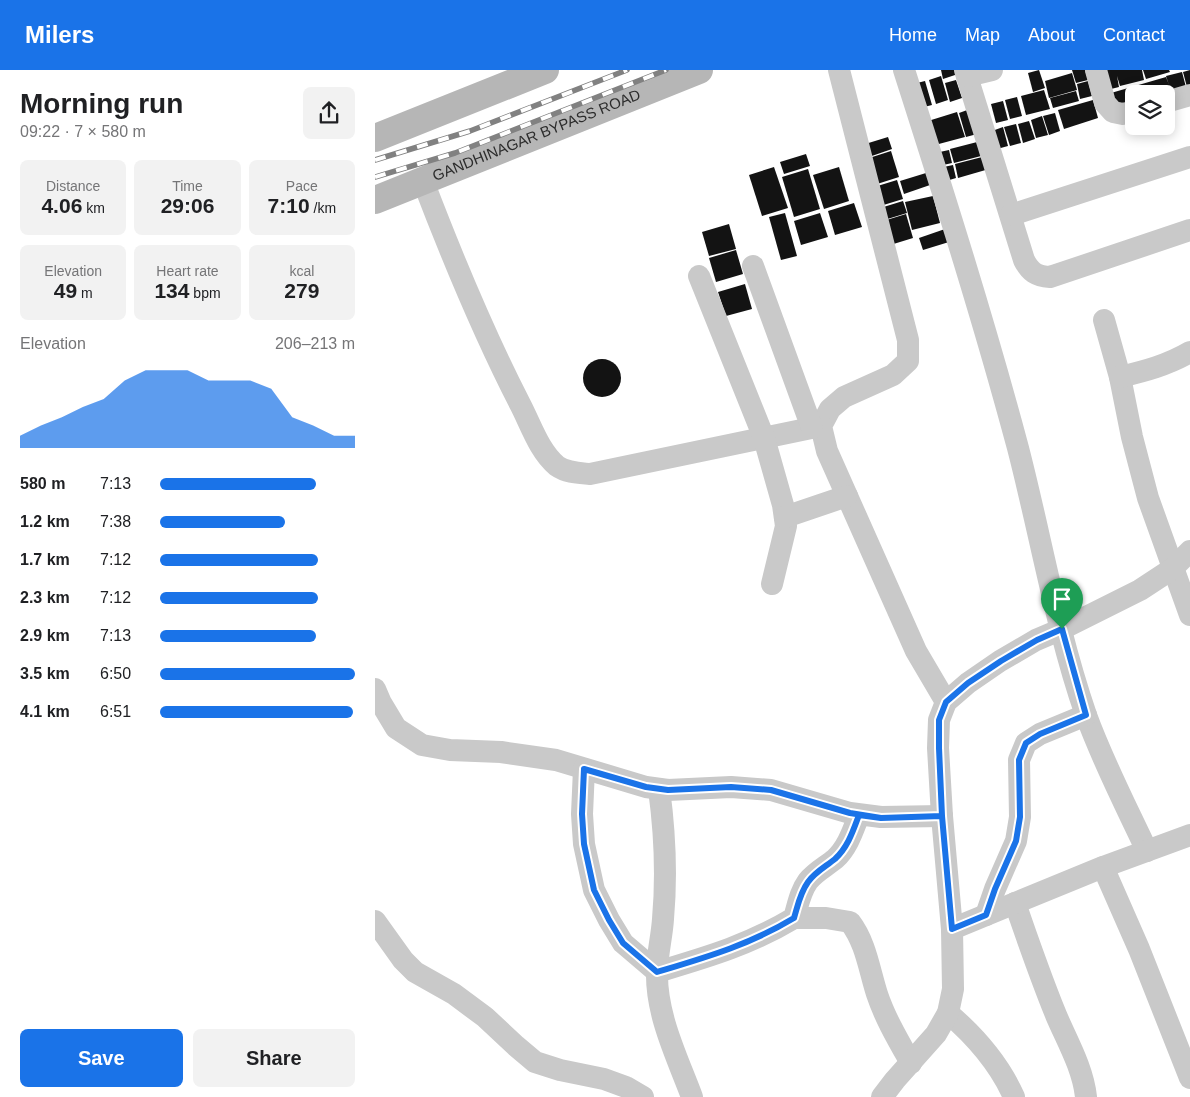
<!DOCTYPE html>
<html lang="en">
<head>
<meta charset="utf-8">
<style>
	body { margin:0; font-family:Helvetica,sans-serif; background:#f2f2f2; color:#202124; height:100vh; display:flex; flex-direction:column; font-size:19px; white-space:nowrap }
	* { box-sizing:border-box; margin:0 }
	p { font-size:16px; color:#757577 }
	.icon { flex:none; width:28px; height:28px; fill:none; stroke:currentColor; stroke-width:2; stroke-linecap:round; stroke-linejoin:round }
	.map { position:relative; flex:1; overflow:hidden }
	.details { display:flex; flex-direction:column; background:#fff; width:375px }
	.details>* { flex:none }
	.fabs { position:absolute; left:750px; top:15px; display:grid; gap:10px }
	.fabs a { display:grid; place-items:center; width:50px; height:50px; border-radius:8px; background:#fff; box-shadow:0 2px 12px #0003; font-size:25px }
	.pin { position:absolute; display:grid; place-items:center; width:42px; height:42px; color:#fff; margin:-51px -21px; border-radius:50% 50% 50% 0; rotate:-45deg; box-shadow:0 0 5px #0007 }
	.pin .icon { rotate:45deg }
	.round { display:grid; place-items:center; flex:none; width:52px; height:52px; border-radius:8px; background:#f2f2f2 }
	.head { display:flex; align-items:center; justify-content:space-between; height:85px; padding:0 20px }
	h1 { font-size:28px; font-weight:700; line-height:38px }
	.figures { display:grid; grid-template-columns:repeat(3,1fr); gap:8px; height:85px; padding:5px 20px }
	.figures div { display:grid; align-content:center; border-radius:8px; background:#f2f2f2; text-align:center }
	.figures b { font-size:21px; font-weight:700 }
	.figures small { font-size:14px; font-weight:400 }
	.figures p { font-size:14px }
	.chart { height:140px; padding:10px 20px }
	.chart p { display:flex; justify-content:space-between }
	.chart svg { width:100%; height:90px; margin-top:5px; fill:#1a73e8; opacity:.7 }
	.cta { display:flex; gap:10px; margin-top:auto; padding:10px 20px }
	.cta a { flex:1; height:58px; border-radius:8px; background:#1a73e8; color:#fff; font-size:20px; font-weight:700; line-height:58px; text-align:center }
	.cta a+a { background:#f2f2f2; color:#202124 }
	ul { padding:0 20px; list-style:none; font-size:16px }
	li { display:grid; grid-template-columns:80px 60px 1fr; align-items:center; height:38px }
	li i { height:12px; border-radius:6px; background:#1a73e8 }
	header { display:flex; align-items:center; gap:30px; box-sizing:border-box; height:70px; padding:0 25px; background:#1a73e8; color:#fff }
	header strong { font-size:24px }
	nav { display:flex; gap:28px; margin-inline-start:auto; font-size:18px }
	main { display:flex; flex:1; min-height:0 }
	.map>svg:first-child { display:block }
	.building { fill:#131313 }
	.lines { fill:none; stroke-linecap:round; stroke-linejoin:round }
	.street { stroke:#c9c9c9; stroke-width:22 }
	.secondary { stroke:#b6b6b6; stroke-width:28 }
	.rail-casing { stroke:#818181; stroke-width:5.5 }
	.rail { stroke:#fff; stroke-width:4; stroke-dasharray:11; stroke-linecap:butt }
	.route-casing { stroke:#fff; stroke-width:10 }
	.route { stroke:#1a73e8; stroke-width:6 }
	.labels { text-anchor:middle; stroke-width:5; stroke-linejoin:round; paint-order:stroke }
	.street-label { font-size:15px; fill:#2c2c2c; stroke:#fff }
</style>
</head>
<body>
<header>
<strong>Milers</strong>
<nav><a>Home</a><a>Map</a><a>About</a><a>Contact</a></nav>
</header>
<main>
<section class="details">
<div class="head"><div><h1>Morning run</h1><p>09:22 · 7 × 580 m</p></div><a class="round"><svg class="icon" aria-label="share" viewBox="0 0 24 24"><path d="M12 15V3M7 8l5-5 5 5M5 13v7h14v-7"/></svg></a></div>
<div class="figures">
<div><p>Distance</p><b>4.06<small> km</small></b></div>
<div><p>Time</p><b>29:06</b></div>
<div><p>Pace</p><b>7:10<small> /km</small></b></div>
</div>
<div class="figures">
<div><p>Elevation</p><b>49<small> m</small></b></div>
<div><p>Heart rate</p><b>134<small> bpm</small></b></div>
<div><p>kcal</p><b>279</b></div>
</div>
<div class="chart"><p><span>Elevation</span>206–213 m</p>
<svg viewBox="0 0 160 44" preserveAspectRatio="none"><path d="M0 44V38L10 33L20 29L30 24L40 20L50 11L60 6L70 6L80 6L90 11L100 11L110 11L120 15L130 29L140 33L150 38L160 38V44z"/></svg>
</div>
<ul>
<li><b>580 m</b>7:13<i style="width:80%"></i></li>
<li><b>1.2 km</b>7:38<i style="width:64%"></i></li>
<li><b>1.7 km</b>7:12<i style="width:81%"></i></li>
<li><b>2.3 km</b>7:12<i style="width:81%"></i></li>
<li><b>2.9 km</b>7:13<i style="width:80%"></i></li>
<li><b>3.5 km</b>6:50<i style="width:100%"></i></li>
<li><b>4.1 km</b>6:51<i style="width:99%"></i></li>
</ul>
<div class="cta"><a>Save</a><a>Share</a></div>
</section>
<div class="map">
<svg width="815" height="1027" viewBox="0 0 815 1027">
	<rect width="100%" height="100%" fill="#fff"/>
	<g class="building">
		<path d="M566,0H581L583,4L568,9Z"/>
		<path d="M664,0L670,18L658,22L653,3Z"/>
		<path d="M697,0H710L713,10L701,13Z"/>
		<path d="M727,0H767L769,10L745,16L742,6L744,17L732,20Z"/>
		<path d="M768,0H794L795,2L771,9Z"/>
		<path d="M815,0V21H813L808,2Z"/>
		<path d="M807,2L812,21L791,24H759V36L741,41L736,23L791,7L794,15L791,6Z"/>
		<path d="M697,3L702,20L674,28L670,11Z"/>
		<path d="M566,6L573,30L561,34L554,10Z"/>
		<path d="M581,10L587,28L575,32L570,13Z"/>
		<path d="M550,11L557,35L545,38L538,14Z"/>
		<path d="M713,11L717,26L705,29L702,14Z"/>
		<path d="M669,20L675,39L651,45L646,26Z"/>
		<path d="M701,21L704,31L678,38L675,28Z"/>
		<path d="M642,27L647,46L635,49L630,30Z"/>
		<path d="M718,30L723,48L689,59L683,40Z"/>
		<path d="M628,31L633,50L621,53L616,34Z"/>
		<path d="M595,39L602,64L591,67L584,43Z"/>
		<path d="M582,42L590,67L560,75L553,51Z"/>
		<path d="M680,43L685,61L674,65L668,46Z"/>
		<path d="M667,46L673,65L661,68L656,50Z"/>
		<path d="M654,51L660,69L648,73L643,54Z"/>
		<path d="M641,54L646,73L635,76L629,57Z"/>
		<path d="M628,57L633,76L622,79L617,61Z"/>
		<path d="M513,67L517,79L491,88L487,75Z"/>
		<path d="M606,71L610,85L579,93L575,79Z"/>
		<path d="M574,80L577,93L564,96L560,83Z"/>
		<path d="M516,81L524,107L499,115L491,89Z"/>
		<path d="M431,84L435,96L409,104L405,92Z"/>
		<path d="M611,86L614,99L583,108L580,94Z"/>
		<path d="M578,95L581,108L568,112L564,98Z"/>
		<path d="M399,97L413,138L387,146L374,105Z"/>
		<path d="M464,97L474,131L449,139L438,105Z"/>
		<path d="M433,99L445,139L419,147L407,107Z"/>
		<path d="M551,103L555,115L529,124L525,111Z"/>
		<path d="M522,110L528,129L502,137L496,118Z"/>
		<path d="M558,126L565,153L537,160L530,132Z"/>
		<path d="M528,131L532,143L506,151L502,139Z"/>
		<path d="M479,133L487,157L460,165L453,141Z"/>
		<path d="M410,143L422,186L406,190L394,147Z"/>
		<path d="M445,143L453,167L426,175L419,151Z"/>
		<path d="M531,144L538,168L512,176L505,152Z"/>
		<path d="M354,154L361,179L334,186L327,162Z"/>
		<path d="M570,159L574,172L548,180L544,168Z"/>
		<path d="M361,180L368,204L341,212L334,188Z"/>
		<path d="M370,214L377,239L351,246L343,222Z"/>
		<circle cx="227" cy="308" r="19"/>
	</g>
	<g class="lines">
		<g class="street">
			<path d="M464,0L533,270V291L518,305L469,327L455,339L446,356L452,381L541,581L571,632"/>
			<path d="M529,0C569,125 609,251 643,378C666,467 681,558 711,645C728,692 751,736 772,781"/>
			<path d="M590,0L649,190C655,202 661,206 675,207L815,160"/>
			<path d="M721,0L730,33L738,42L748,44L759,41"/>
			<path d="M592,6L617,0"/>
			<path d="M791,32L815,25"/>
			<path d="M48,111C77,187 108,262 145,334C156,355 164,381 182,396C192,403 204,403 215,404L446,356"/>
			<path d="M636,145L815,87"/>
			<path d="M378,196L437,358"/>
			<path d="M324,206L389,368L408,435L411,456L397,514"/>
			<path d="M729,250L745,307L757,367L773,428L815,545"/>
			<path d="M745,307C770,301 793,295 815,282"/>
			<path d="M410,447L472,426"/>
			<path d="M0,619L6,633L21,658L47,675L75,680L126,682L181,690L271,717L293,720L356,717L396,720L475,743L506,747L567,746"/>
			<path d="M209,699L207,744L209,774L219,820L234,850L248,873L282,902C332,887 374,875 419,848C423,835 425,822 433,811C440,802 450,797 460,789C473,777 478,760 484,745"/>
			<path d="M284,719C290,763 292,804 288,849C287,866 282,885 282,902C281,945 302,987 317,1027"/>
			<path d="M728,797L764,879L815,1008"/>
			<path d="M640,833C653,871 666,908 681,945C692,971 708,998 711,1027"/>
			<path d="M611,845L620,819L641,771L645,747L644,690L651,673L665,664L711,645"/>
			<path d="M419,848H451L475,852C491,873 494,899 502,924C510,948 523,970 536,993"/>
			<path d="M0,851L28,890L40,902L79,924L110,947L141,976L160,992L185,1000L229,1009L251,1017L268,1027"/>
			<path d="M577,859L567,746L563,678L564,650L571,632L593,613L625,591L661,570L687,559L765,520L797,499L815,481"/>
			<path d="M573,943C601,967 624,993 639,1027"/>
			<path d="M507,1027L520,1010L561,964L573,943L578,919L577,859L728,797L815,765"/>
		</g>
		<g class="secondary">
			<path d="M0,68L170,0"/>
			<path id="s1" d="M0,130L324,0"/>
		</g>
		<g class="rail-casing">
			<g id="rail">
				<path d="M0,90L95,61L252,0"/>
				<path d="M0,107L80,83L291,0"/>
			</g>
		</g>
		<use href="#rail" class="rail"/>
	</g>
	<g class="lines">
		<g class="route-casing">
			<path id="route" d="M687,559L662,570L626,591L593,613L571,632L564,650V678L567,746L506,748L484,745C478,761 473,777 460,789C450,797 440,802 433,812C425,823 423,835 419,848C374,875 332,887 282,902L248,873L234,850L219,820L209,774L207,744L209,699L271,717L293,720L356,717L396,720L475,743L506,748L567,746L577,859L611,845L620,819L641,771L645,747L644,690L651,673L665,664L711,645L687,559"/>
		</g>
		<use href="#route" class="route"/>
	</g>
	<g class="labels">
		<g class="street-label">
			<text dy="5" stroke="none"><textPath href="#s1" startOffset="174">GANDHINAGAR BYPASS ROAD</textPath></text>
		</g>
	</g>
</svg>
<div class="fabs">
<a><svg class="icon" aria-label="layers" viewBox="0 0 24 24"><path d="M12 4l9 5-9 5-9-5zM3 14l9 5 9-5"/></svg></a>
</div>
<div class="pin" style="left:687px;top:559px;background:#1e9e55"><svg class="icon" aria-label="arrive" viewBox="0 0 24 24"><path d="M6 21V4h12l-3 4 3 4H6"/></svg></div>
</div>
</main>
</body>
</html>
